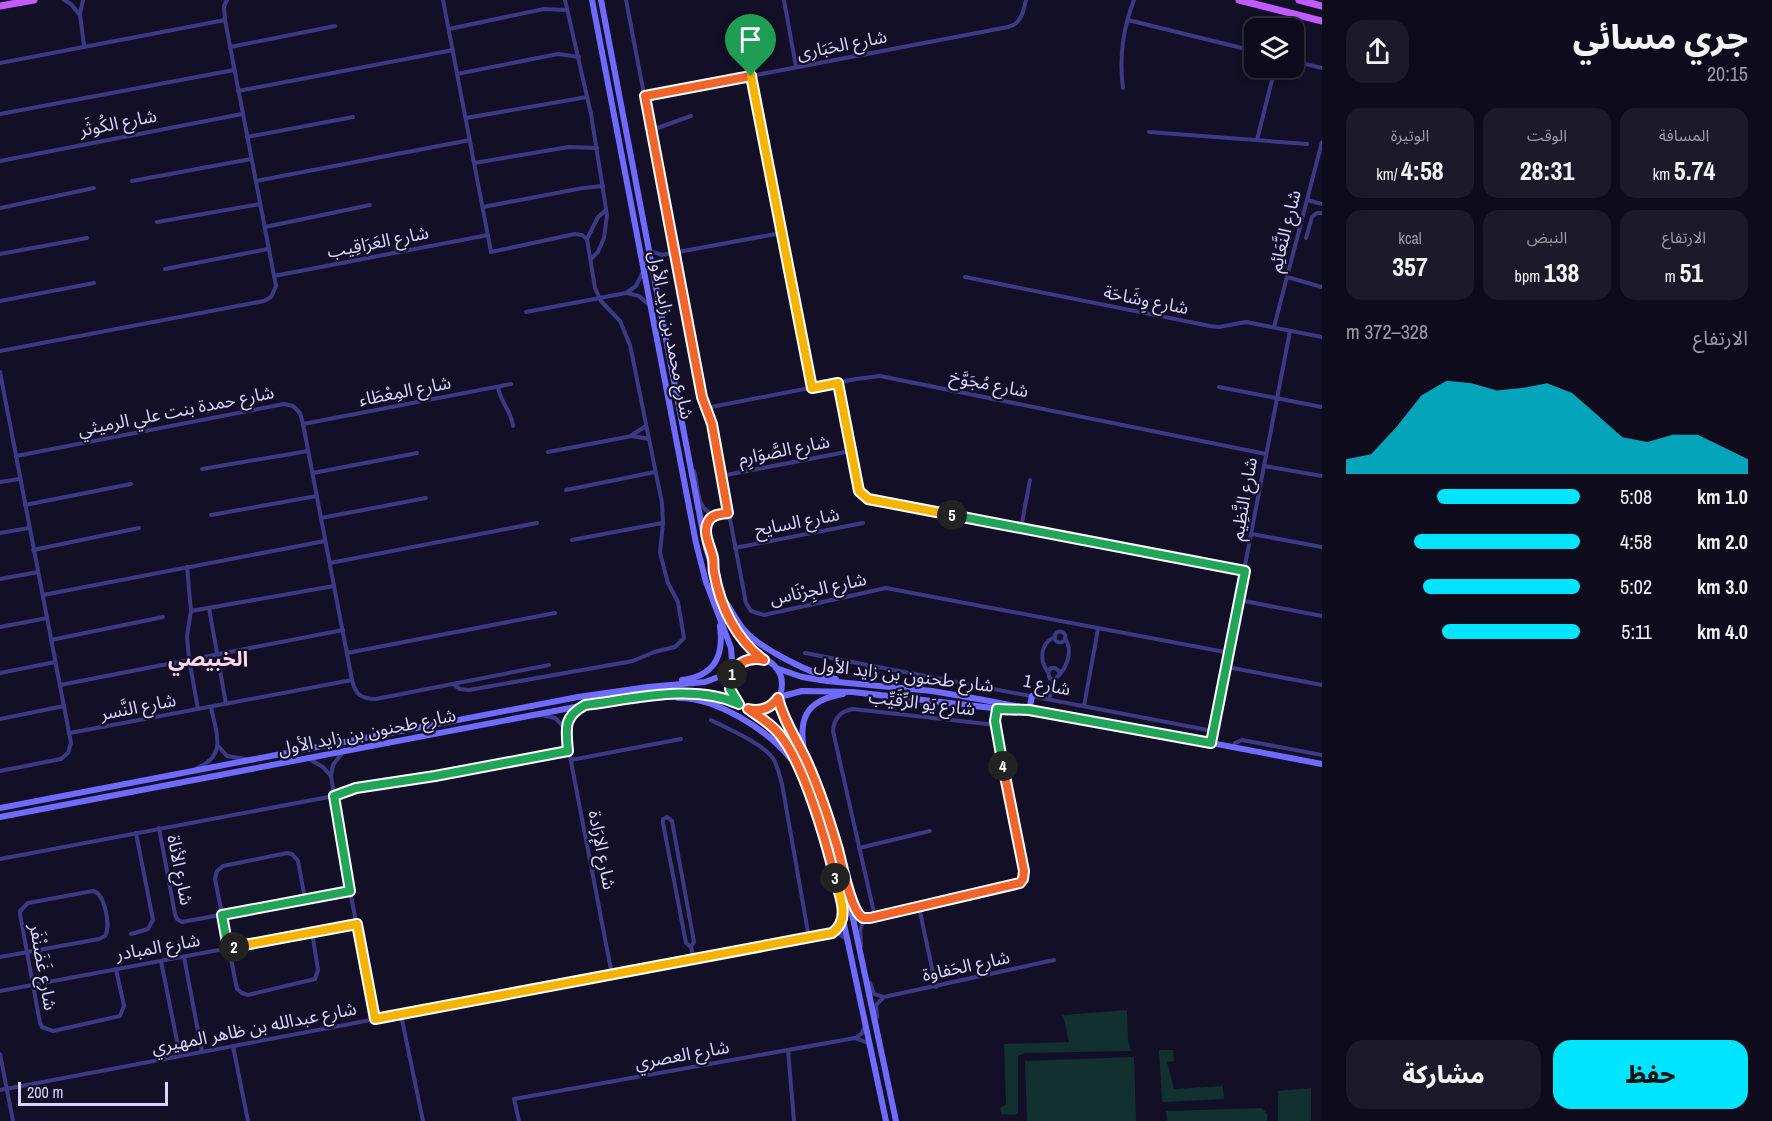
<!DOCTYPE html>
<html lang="ar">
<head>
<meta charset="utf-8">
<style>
	body { margin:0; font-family:"Archivo Narrow","Noto Sans Arabic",sans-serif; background:#1c1929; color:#f1f3f6; direction:rtl; height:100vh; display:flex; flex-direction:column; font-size:22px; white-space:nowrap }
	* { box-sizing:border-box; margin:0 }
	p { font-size:20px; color:#9b9ba3 }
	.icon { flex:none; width:33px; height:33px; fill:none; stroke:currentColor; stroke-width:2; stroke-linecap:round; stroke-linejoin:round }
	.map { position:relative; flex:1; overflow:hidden; direction:ltr }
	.side { display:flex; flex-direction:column; background:#0e0b1c; width:450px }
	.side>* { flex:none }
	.controls { position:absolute; left:1244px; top:18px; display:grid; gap:12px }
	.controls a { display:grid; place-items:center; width:60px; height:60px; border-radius:12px; background:#0e0b1c; box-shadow:0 3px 9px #0003,0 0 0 2px #2e2b3b; font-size:30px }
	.scale { position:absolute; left:18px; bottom:15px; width:150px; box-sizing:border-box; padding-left:6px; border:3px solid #d9d4ff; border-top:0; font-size:16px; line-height:21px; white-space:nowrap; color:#d9d4ff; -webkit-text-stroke:4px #130f26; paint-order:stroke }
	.pin { position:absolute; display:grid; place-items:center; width:51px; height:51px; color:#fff; margin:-62px -26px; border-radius:50% 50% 50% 0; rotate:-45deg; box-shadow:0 0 6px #0007 }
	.pin .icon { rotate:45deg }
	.km { position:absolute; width:30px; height:30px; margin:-15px; border-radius:50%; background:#222; color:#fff; font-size:16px; line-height:30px; text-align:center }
	.round { display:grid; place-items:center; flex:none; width:63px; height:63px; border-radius:18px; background:#1c1929 }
	.headline { display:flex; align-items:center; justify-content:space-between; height:102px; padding:0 24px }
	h1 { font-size:33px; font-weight:800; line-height:45px }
	.metrics { display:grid; grid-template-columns:repeat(3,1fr); gap:9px; height:102px; padding:6px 24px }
	.metrics div { display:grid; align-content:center; border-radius:15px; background:#1c1929; text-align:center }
	.metrics b { font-size:26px; font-weight:800 }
	.metrics small { font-size:16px; font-weight:400 }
	.metrics p { font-size:16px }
	.chart { height:168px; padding:12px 24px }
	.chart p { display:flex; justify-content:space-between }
	.chart svg { width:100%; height:108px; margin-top:6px; fill:#00e5ff; opacity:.7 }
	.primary-button { display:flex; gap:12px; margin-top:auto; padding:12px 24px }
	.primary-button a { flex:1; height:69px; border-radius:18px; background:#00e5ff; color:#111; font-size:24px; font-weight:800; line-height:69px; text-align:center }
	.primary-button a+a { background:#1c1929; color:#f1f3f6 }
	ul { padding:0 24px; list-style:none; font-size:20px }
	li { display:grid; grid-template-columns:96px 72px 1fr; align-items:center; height:45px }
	li i { height:15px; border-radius:8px; background:#00e5ff }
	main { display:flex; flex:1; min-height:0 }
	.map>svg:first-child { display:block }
	.green { fill:#12302f }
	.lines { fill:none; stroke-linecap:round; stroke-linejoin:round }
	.street { stroke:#3d3a85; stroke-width:4 }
	.secondary { stroke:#6f6bff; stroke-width:6 }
	.primary { stroke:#c25bff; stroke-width:7 }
	.split-1-casing { stroke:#fff; stroke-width:12 }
	.split-2-casing { stroke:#fff; stroke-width:12 }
	.split-3-casing { stroke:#fff; stroke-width:12 }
	.split-4-casing { stroke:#fff; stroke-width:12 }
	.split-5-casing { stroke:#fff; stroke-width:12 }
	.split-6-casing { stroke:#fff; stroke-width:12 }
	.split-1 { stroke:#f0652b; stroke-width:8 }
	.split-2 { stroke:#22a559; stroke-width:8 }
	.split-3 { stroke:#f5b400; stroke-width:8 }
	.split-4 { stroke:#f0652b; stroke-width:8 }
	.split-5 { stroke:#22a559; stroke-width:8 }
	.split-6 { stroke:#f5b400; stroke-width:8 }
	.labels { text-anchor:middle; stroke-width:4.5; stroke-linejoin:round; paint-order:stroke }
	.street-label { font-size:18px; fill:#d9d4ff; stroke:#130f26 }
	.quarter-label { font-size:21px; font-weight:bold; fill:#ffd6f0; stroke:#130f26 }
</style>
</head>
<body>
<main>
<section class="side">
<div class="headline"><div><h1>جري مسائي</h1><p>20:15</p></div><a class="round"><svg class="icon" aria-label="share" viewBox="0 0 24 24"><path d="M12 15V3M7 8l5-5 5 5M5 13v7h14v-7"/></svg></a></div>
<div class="metrics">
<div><p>المسافة</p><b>5.74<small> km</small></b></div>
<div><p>الوقت</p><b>28:31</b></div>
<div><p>الوتيرة</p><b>4:58<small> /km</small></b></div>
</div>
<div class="metrics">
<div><p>الارتفاع</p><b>51<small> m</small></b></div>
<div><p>النبض</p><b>138<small> bpm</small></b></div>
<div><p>kcal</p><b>357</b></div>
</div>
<div class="chart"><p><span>الارتفاع</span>328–372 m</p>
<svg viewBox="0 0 160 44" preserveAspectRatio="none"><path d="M0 44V38L10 36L20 25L30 12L40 6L50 7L60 10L70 9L80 7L90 11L100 20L110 29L120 31L130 28L140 28L150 33L160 38V44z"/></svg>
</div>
<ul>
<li><b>1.0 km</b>5:08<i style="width:61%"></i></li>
<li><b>2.0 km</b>4:58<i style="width:71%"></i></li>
<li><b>3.0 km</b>5:02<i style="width:67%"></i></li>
<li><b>4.0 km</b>5:11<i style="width:59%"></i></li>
</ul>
<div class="primary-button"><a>حفظ</a><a>مشاركة</a></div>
</section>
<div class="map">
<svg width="1322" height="1121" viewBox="0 0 1322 1121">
	<rect width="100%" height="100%" fill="#130f26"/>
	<g class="green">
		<path d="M1127,1010L1128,1040L1131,1051L1025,1053L1018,1056V1112L1015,1115L1001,1114L1000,1108L1006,1104L1004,1044L1069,1042L1063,1015Z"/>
		<path d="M1159,1050H1173L1174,1061L1167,1062L1174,1089L1223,1086L1224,1099L1162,1102Z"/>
		<path d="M1134,1057L1136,1121H1027L1025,1061Z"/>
		<path d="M1311,1088V1121H1278V1091Z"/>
		<path d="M1262,1108L1267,1114V1121H1167L1166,1111Z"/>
	</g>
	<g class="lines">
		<g class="street">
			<path d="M64,0L71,4L79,14"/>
			<path d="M83,0L80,14L84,46"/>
			<path d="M443,0L491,252L575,234L582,235L587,239"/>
			<path d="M565,0L591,114L607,215L604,238L598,252L591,259"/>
			<path d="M626,0L702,397L715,440L746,603L751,611L764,615L886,588L1230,653"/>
			<path d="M784,0L796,67"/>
			<path d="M1128,20L1254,51"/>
			<path d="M449,29L544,9L567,10"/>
			<path d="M230,47L335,26"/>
			<path d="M1293,61L1322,68"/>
			<path d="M0,63L225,20"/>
			<path d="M457,74L558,54L579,57"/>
			<path d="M751,76L812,388"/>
			<path d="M1123,88C1119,59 1123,27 1134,0"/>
			<path d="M238,91L453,50"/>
			<path d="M646,96L1008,27C1022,23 1023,12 1026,0"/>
			<path d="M0,114L234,70"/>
			<path d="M466,118L587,97"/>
			<path d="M652,130L691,116"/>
			<path d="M1149,132L1307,144"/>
			<path d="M247,137L353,117"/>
			<path d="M1257,140L1275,68"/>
			<path d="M0,161L242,114"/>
			<path d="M474,163L569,147L597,148"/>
			<path d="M132,181L251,159"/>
			<path d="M256,181L470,140"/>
			<path d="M1307,200L1322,204"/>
			<path d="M483,207L583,188L603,186"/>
			<path d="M0,208L94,188"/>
			<path d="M157,222L260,204"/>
			<path d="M265,227L370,205"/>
			<path d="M1306,238L1312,217L1317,213H1322"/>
			<path d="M650,251L662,255L781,233"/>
			<path d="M0,254L87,238"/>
			<path d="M165,269L268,249"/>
			<path d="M274,276L488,235"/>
			<path d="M965,277L1210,326L1219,327L1246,322L1322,337"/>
			<path d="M1287,277L1322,287"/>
			<path d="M627,293L639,296L649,305"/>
			<path d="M0,301L94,283"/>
			<path d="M526,312L626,293L636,286L643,272"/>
			<path d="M1274,327L1322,142"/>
			<path d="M0,351L264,301L271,297L276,286L225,20L224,6L227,0"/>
			<path d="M0,372L71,743L68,753L61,759L0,771"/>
			<path d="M838,383L859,491L868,499L1245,571"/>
			<path d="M498,387C500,402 512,412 513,426"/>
			<path d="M1219,387L1322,407"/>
			<path d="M706,408L856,379L880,376L1266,454"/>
			<path d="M303,424L511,384"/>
			<path d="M632,435L646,426"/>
			<path d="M548,452L632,436L649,439"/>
			<path d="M16,456L284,404L293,406L300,413L303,424L352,680C355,694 361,699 376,699L549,665"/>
			<path d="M1264,466L1322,476"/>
			<path d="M202,469L308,451"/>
			<path d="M694,471C699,487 695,510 715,515"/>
			<path d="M313,473L417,453"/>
			<path d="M721,476L851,451"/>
			<path d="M0,482L19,479"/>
			<path d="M566,490L655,472"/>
			<path d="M25,505L131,484"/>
			<path d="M211,515L317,496"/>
			<path d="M321,518L426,498"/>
			<path d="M1021,528L1030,480"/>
			<path d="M0,533L29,528"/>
			<path d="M1252,534L1322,547"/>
			<path d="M572,540L662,523"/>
			<path d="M735,548L863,523"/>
			<path d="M33,550L139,528"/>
			<path d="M330,563L537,523"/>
			<path d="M714,566L706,527C710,516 718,515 728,513"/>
			<path d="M187,567L191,611L187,636L189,659L198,709"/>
			<path d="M0,579L38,572"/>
			<path d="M43,595L325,541"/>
			<path d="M1239,600L1322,616"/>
			<path d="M209,608L226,704"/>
			<path d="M191,611L334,586"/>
			<path d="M0,627L47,618"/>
			<circle cx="1060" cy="637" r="5.5"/>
			<path d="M51,640L163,617"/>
			<path d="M347,653L555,613"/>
			<path d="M805,653L1213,731"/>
			<path d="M1227,667L1322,685"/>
			<path d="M1048,672C1039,660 1040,643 1055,637"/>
			<path d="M0,673L55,662"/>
			<path d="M1060,674L1059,671L1055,668H1051L1048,672L1050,679H1055C1066,670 1074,652 1065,638"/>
			<path d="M453,684L460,689L469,690L633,661L654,652L675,647L684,638L678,602L668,583L660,553L663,523L662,503L630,345L620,321L601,301L595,288L587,239L598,217L606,210"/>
			<path d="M60,685L343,630"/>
			<path d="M1052,688L1054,680"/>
			<path d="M1049,699L1051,693"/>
			<path d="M1084,706L1098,629"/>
			<path d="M580,708C563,719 566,733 569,751L612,975"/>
			<path d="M542,715L555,718L566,729"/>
			<path d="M0,719L64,706"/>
			<path d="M711,720C728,729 760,742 772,757C778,765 779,775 782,784L809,938"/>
			<path d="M70,733L352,680"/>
			<path d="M1211,742L1290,331"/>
			<path d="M219,747L227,756L246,759"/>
			<path d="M1233,748L1235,743L1242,740L1322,755"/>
			<path d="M343,752L333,765L331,776L350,891L375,1019"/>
			<path d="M309,759L323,767L331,776"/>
			<path d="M571,760L681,739"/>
			<path d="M197,768C228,755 216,733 211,707"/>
			<path d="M667,817L672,821L694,942L691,947L686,943L663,823V819Z"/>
			<path d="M159,828L175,914L177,919L182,922L350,891"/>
			<path d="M859,848L930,831"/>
			<path d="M0,859L334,796L356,788L435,776L569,751"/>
			<path d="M850,891L857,914L866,918L1015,885L1023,879L1024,871L995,721L997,709"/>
			<path d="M305,899L298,861L292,854L287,853L223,866L217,871L215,879L237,989L242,993L248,995L315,979L318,970L312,932"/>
			<path d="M919,907L936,987"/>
			<path d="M875,917L833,731C834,719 840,711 853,709L996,725"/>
			<path d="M131,934L148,929L153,920L136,833"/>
			<path d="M861,946C861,934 857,925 869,918"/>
			<path d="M691,947L694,960"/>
			<path d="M0,957L99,939L105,936C111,926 105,894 93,891L28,903L20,911V914L40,1023L42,1027L53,1031L120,1016L124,1006L116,969"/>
			<path d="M184,957L202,1052"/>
			<path d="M161,961L180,1056"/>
			<path d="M870,983L874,994L884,997L1054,960"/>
			<path d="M0,991L357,924"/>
			<path d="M401,1015L423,1121"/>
			<path d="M877,1017L876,1005L883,998"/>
			<path d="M856,1038L862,1033L865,1025"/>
			<path d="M233,1046L248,1121"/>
			<path d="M788,1050L794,1121"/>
			<path d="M0,1054L13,1121"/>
			<path d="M0,1090L832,933L839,934L847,939"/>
			<path d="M519,1121L514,1099L855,1038L868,1043"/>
		</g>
		<g class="secondary">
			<path d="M592,0L696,543L706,582L731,648L733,671"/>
			<path d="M601,0L706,548C719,588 727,633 764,660"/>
			<path d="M727,604C733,613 738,623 745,631C761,649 813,675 836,679"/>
			<circle cx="756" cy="684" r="26"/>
			<path d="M776,668L802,677L827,681L932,691L984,700L1322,764"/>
			<path d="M682,680C714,676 724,657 720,626"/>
			<path d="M779,697L802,691L853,692L1019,711"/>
			<path d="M678,698C715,697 768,730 790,758"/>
			<path d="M778,698L785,722L811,772L838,848L896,1121"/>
			<path d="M748,709L773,727L786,744L804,782L828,849L886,1121"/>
			<path d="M1029,710L1032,696"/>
			<path d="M805,755C797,719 806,700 843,694"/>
			<path d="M0,808L578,697L648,687L705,682L732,672"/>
			<path d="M0,817L586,705L689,693L714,696L739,704"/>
		</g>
		<g class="primary">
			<path d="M1239,0L1322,21"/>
			<path d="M1299,0L1322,6"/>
			<path d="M0,6L34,0"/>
		</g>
	</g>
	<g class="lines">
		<g class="split-1-casing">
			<path id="split-1" d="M732,674C739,661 750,657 764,660C736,640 720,606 714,572C713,568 714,563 713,558C711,547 702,533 708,522C712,514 721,514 728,513L712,424L702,397L645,96L751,76"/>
		</g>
		<g class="split-2-casing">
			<path id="split-2" d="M234,947L228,948L222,915L350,891L334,796L356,788L435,776L568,751C566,728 563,717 585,705C634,699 693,683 739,704L730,689L732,674"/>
		</g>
		<g class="split-3-casing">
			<path id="split-3" d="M234,947L357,924L375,1019L832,933C851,920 840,897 835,878"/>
		</g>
		<g class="split-4-casing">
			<path id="split-4" d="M835,878C826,841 804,764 780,735C772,724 759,717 748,709C761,712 771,708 778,698C784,723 798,741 808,764C820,791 829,819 837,846C842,862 850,911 863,918H870L1020,883L1023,879L1024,871L1003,766"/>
		</g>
		<g class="split-5-casing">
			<path id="split-5" d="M952,515L1245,571L1211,743L1029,710L997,709L995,721L1003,766"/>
		</g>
		<g class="split-6-casing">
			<path id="split-6" d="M751,76L812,388L838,383L859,491L868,499L952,515"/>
		</g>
		<use href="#split-1" class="split-1"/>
		<use href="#split-2" class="split-2"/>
		<use href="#split-3" class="split-3"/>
		<use href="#split-4" class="split-4"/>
		<use href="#split-5" class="split-5"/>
		<use href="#split-6" class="split-6"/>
	</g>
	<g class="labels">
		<g class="street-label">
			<text transform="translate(842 45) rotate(-11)" y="6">شارع الحَبَارى</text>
			<text transform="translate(118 123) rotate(-11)" y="6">شارع الكُوثَر</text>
			<text transform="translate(1285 231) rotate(-76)" y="6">شارع النَّعَائِم</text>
			<text transform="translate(378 242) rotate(-11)" y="6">شارع العَرَاقِيب</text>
			<text transform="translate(1146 300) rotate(11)" y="6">شارع وِشَاحَة</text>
			<text transform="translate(671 335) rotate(79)" y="6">شارع محمد بن زايد الأول</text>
			<text transform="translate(989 384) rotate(11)" y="6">شارع مُجَوَّخ</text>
			<text transform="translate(405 391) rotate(-11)" y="6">شارع المِعْطَاء</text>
			<text transform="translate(176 411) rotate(-11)" y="6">شارع حمدة بنت علي الرميثي</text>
			<text transform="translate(784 450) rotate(-11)" y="6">شارع الصَّوَارِم</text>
			<text transform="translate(1244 499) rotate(-80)" y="6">شارع النَّظِيم</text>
			<text transform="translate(797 522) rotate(-11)" y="6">شارع السايح</text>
			<text transform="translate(818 589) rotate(-12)" y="6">شارع الجِرْنَاس</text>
			<text transform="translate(904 675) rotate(7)" y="6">شارع طحنون بن زايد الأول</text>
			<text transform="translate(1047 685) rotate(11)" y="6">شارع 1</text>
			<text transform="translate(922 703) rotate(7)" y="6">شارع يَو الرِّقَيِّب</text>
			<text transform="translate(138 707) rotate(-11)" y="6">شارع النَّسر</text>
			<text transform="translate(367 732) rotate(-11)" y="6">شارع طحنون بن زايد الأول</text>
			<text transform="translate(602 850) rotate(79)" y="6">شارع الإرَادة</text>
			<text transform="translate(180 870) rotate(79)" y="6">شارع الأناة</text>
			<text transform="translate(158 947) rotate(-10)" y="6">شارع المبادر</text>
			<text transform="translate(966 966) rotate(-12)" y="6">شارع الحَفاوة</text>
			<text transform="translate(43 967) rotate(80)" y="6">شارع غَضَنْفَر</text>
			<text transform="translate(254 1028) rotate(-11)" y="6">شارع عبدالله بن ظاهر المهيري</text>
			<text transform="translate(682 1055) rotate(-10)" y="6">شارع العصري</text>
		</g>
		<g class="quarter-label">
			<text x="208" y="666">الخبيصي</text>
		</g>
	</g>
</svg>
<div class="controls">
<a><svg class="icon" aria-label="layers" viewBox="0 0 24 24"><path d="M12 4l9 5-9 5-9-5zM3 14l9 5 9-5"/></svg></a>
</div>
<div class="scale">200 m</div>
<div class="pin" style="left:751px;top:76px;background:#1e9e55"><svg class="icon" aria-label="arrive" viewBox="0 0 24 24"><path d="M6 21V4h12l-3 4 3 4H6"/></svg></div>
<b class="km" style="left:732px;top:674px">1</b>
<b class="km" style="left:234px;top:947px">2</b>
<b class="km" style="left:835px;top:878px">3</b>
<b class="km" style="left:1003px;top:766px">4</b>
<b class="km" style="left:952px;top:515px">5</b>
</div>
</main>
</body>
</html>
